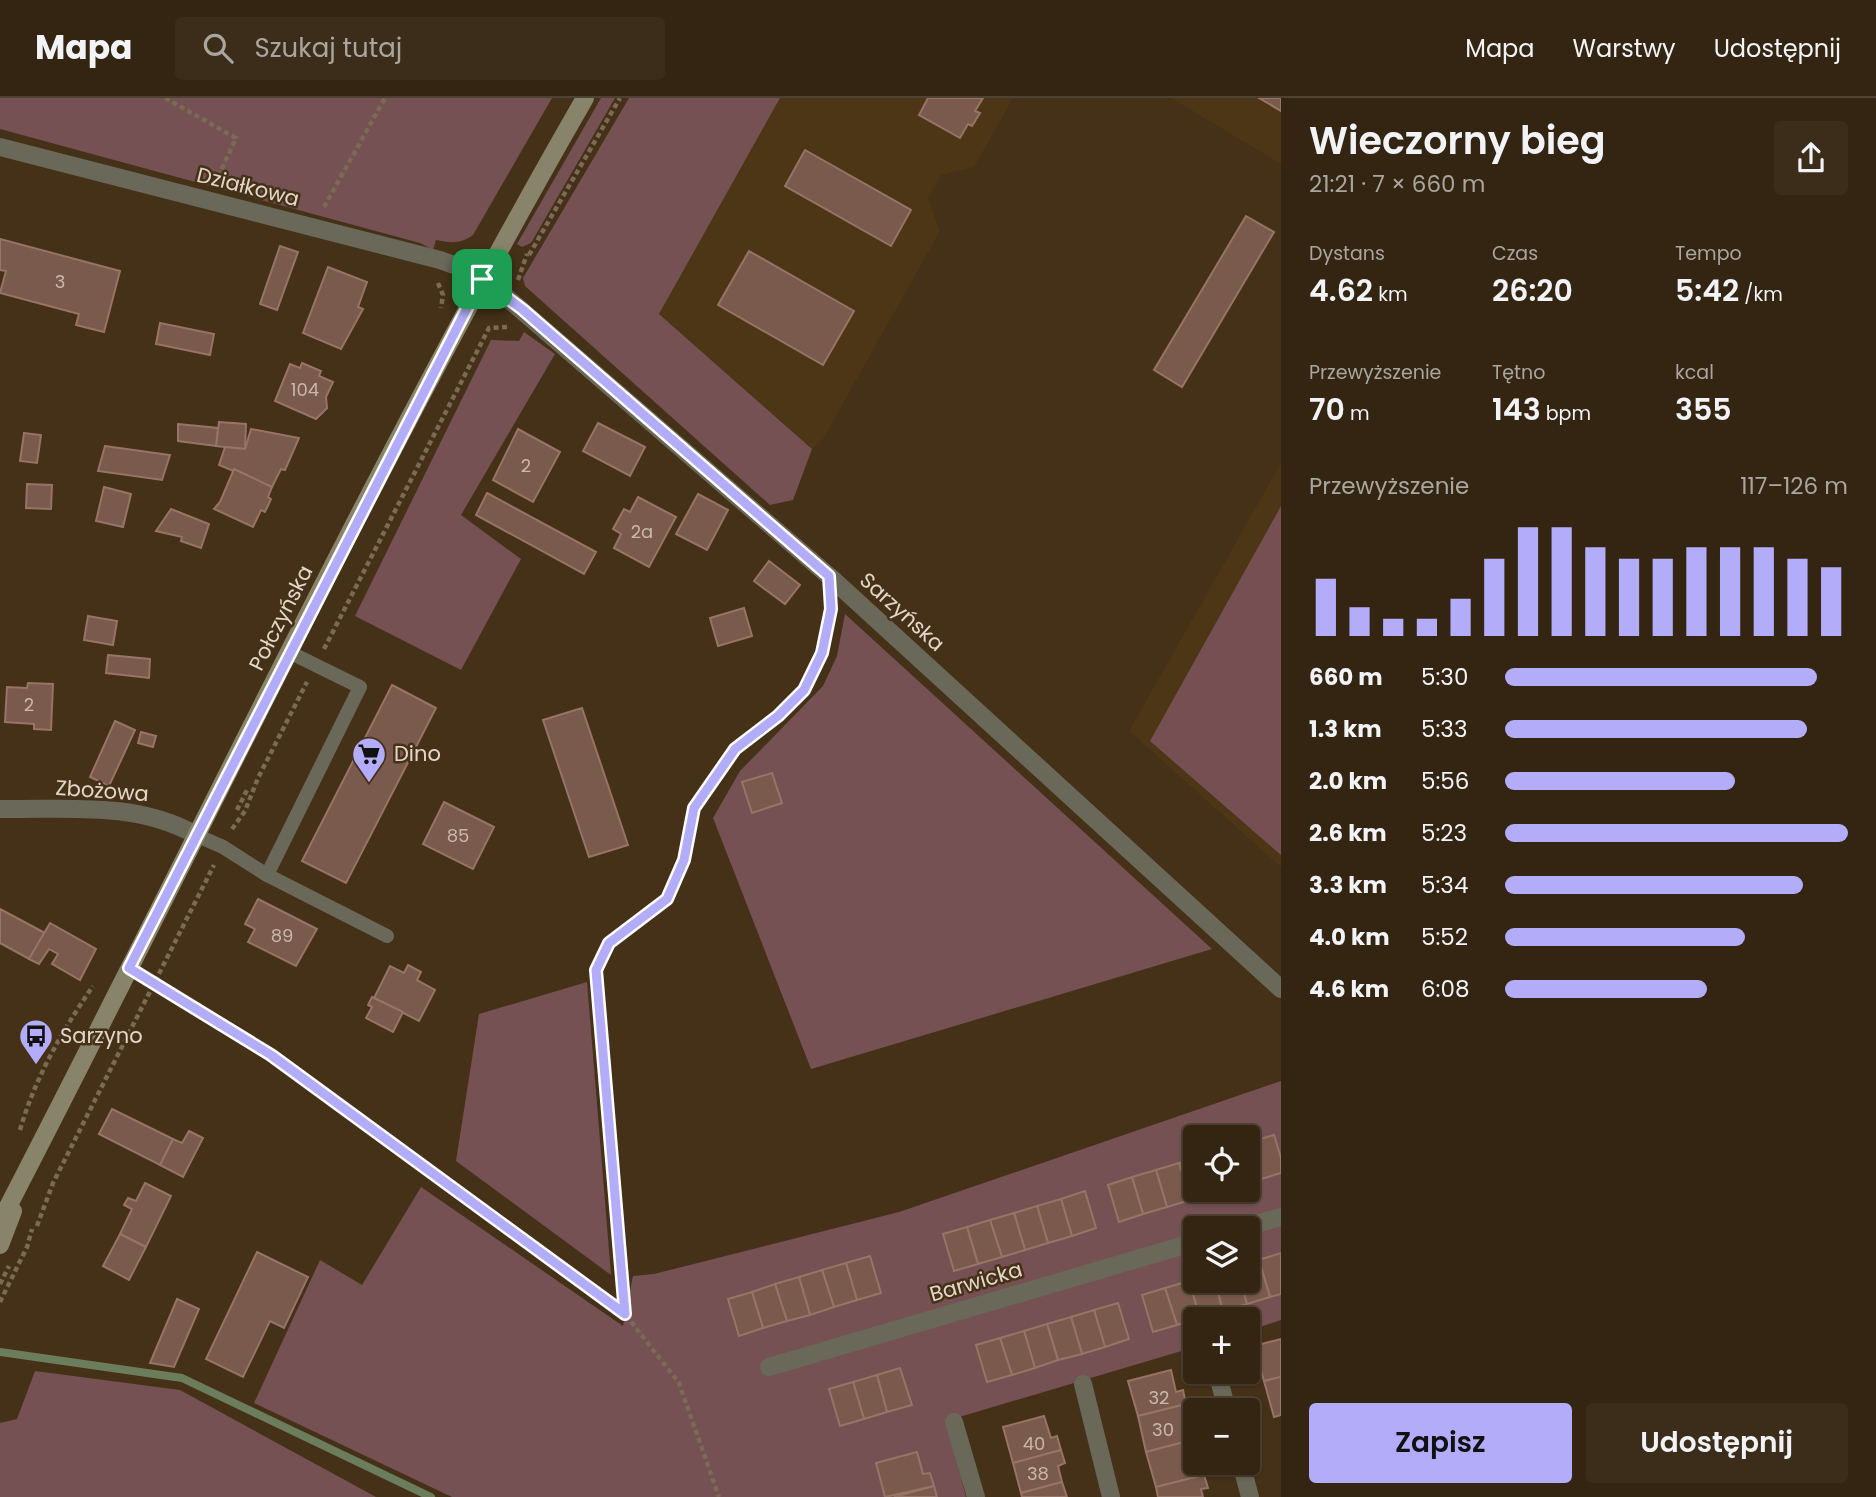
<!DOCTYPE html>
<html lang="pl">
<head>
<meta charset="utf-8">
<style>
	body { margin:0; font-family:Poppins,sans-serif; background:#3c2d1b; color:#f1f3f6; height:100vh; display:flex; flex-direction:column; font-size:26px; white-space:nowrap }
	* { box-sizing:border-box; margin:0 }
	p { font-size:23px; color:#a9a59f }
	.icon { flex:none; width:38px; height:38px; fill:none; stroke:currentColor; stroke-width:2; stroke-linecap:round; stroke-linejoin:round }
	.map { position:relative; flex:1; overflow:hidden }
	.panel { display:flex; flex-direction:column; background:#342512; width:595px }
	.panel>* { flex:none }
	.controls { position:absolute; left:1183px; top:1027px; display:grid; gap:14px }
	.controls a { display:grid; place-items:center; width:77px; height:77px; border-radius:7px; background:#342512; box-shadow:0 2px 5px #0004,0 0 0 2px #4e4232; font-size:35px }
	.pin { position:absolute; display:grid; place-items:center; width:60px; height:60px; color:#fff; margin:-30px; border-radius:14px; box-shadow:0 4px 10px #0006 }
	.round { display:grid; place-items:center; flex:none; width:74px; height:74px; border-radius:7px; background:#3c2d1b }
	.summary { display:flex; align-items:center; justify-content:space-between; height:119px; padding:0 28px }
	h1 { font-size:38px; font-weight:600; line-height:52px }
	.stats { display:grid; grid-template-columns:repeat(3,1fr); gap:10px; height:119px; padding:7px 28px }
	.stats div { display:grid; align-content:center }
	.stats b { font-size:30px; font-weight:600 }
	.stats small { font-size:19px; font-weight:400 }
	.stats p { font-size:19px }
	.chart { height:196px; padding:14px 28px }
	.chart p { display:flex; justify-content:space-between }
	.chart svg { width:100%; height:126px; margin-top:7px; stroke:#b3adf9; stroke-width:6 }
	.cta { display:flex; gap:14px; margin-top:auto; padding:14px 28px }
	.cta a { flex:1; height:80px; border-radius:7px; background:#b3adf9; color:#111; font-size:28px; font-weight:600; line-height:80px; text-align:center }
	.cta a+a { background:#3c2d1b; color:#f1f3f6 }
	ul { padding:0 28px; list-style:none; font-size:23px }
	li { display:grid; grid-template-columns:112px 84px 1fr; align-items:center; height:52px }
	li i { height:18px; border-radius:9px; background:#b3adf9 }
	header { display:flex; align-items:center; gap:42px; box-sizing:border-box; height:98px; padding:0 35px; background:#342512; border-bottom:2px solid #4e4232 }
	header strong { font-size:33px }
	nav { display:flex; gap:38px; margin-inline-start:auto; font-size:24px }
	.search { width:490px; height:63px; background:#3c2d1b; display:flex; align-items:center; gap:18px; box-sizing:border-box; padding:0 24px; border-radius:7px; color:#a9a59f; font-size:26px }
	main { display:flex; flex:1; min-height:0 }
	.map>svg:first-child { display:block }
	.built { fill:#4d3615 }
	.green { fill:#755153; fill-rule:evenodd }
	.forest { fill:#764f52 }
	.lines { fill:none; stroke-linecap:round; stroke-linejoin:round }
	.stream { stroke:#6b7d5c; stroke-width:8 }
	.building { fill:#7a5a4d; stroke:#967466; stroke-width:2 }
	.path { stroke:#7b6a54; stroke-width:4.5; stroke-dasharray:5 3.5; stroke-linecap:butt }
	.lane { stroke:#6a6859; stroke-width:14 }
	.street { stroke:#6a6859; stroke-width:18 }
	.secondary { stroke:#87846b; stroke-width:18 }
	.route-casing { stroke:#fff; stroke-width:14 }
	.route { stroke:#b3adf9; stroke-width:9 }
	.labels { text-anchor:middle; stroke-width:5; stroke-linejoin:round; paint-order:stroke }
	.number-label { font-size:18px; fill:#c9b8aa }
	.street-label { font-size:21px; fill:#e3d7c9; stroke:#453118 }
	.poi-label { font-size:21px; fill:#e3d7c9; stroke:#453118; text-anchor:start }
</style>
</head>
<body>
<header>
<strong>Mapa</strong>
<div class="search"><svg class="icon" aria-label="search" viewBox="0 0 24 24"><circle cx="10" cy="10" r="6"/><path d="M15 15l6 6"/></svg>Szukaj tutaj</div>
<nav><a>Mapa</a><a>Warstwy</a><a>Udostępnij</a></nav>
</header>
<main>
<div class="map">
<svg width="1281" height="1399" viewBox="0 0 1281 1399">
	<rect width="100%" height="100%" fill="#453118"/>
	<g class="built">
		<path d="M780,0H1013L974,69L941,77L928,100L940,133L823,341L812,351L659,216Z"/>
		<path d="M1171,0H1281V66Z"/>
		<path d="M1281,365V769L1129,633Z"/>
	</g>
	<g class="green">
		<path d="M0,0H552L473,137C461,146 451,145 436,142L433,152L420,145L0,31Z"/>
		<path d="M601,0H615L531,145L522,149L517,146Z"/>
		<path d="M629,0H780L659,216L812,351L793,402L770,407L525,188L523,180Z"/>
		<path d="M524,234L555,256L461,417L521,461L461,572L355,518L491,242L519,243Z"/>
		<path d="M845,516L1212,851L811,971L713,720L740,673L823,588L837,558Z"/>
		<path d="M587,884L611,1177L456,1063L479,916Z"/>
		<path d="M1281,983V1222L1248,1233V1222H1195V1249L946,1323L966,1399H452L254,1305L320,1162L362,1187L421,1089L623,1228L633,1178L654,1176L899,1114ZM1195,1040H1248V1092H1195ZM1195,1130H1248V1183H1195Z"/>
		<path d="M35,1273L180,1292L376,1399H0V1325L17,1321Z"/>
	</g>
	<path class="forest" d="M1281,408V757L1150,643Z"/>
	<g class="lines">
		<path class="stream" d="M0,1254L182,1280L431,1399"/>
	</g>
	<g class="building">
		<path d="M928,0H983L975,13L980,15L972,28L968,26L960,40L919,17Z"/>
		<path d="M1259,0H1281V13Z"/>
		<path d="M805,52L911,112L891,148L785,88Z"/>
		<path d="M1246,118L1274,134L1182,289L1154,272Z"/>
		<path d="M0,141L120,173L104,234L76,227L79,216L0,195L6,173L0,172Z"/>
		<path d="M280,148L298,154L277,212L260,206Z"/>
		<path d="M749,153L854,213L823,267L718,207Z"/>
		<path d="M328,169L367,184L358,209L363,211L341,251L303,235Z"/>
		<path d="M160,225L214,236L210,257L156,246Z"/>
		<path d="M302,265L321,273L319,278L333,284L326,299L327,310L316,321L275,303L290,266L300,270Z"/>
		<path d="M219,324L246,326L245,351L216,348Z"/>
		<path d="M598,325L645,349L630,378L583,353Z"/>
		<path d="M178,326L218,330L216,348L178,343Z"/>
		<path d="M251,331L299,340L285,372L281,371L272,389L219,367L225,349L245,351Z"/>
		<path d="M518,331L560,354L533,404L493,382Z"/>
		<path d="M24,335L41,337L37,365L20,363Z"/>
		<path d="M105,348L170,357L162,382L98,373Z"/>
		<path d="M234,371L272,389L268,399L271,401L265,414L261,412L253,429L214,411L220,404Z"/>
		<path d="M27,386L52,387L51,411L26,410Z"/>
		<path d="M104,389L131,396L123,429L96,423Z"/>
		<path d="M487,395L596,454L584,476L476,417Z"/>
		<path d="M698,396L728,412L707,452L676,436Z"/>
		<path d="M638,399L676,419L649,469L614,450L621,436L613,431L624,411L630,414Z"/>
		<path d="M171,411L209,426L201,450L181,443L182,439L156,433Z"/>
		<path d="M769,463L800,487L785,506L754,483Z"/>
		<path d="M744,510L752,538L718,548L710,520Z"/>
		<path d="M88,518L117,523L113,547L84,542Z"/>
		<path d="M108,557L150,561L149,580L106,575Z"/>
		<path d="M28,585L53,586L51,632L34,631V626L5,624L7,589L27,590Z"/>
		<path d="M392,587L436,610L346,785L302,763Z"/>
		<path d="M582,610L628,747L589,759L543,622Z"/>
		<path d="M115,623L135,632L109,688L90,679Z"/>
		<path d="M141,634L156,638L153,649L138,645Z"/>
		<path d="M772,675L782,705L752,715L742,684Z"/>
		<path d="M444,704L494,729L473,771L423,746Z"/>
		<path d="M258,801L317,831L296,868L248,844L255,831L245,826Z"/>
		<path d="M0,811L45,835L29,861L0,845Z"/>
		<path d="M50,825L96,851L80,882L52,866L58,856L49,851L39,866L29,861Z"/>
		<path d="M408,867L421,874L417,882L435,892L419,923L374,900L390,868L404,875Z"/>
		<path d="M372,899L403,914L393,934L366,920L372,909L368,907Z"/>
		<path d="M112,1011L173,1041L160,1067L99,1036Z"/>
		<path d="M189,1033L203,1040L183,1079L160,1067L173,1041L182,1045Z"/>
		<path d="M1274,1037L1281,1060V1075L1261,1081L1250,1044Z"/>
		<path d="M1195,1061V1092H1213L1214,1095L1190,1102L1179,1065Z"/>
		<path d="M1179,1065L1190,1102L1167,1109L1156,1072Z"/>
		<path d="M1156,1072L1167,1109L1143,1116L1132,1079Z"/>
		<path d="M1132,1079L1143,1116L1119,1124L1108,1087Z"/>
		<path d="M145,1085L171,1098L146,1149L120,1136L132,1111L124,1107L128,1100L136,1103Z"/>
		<path d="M1085,1093L1096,1130L1072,1138L1061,1101Z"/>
		<path d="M1061,1101L1072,1138L1048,1145L1037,1108Z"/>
		<path d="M1037,1108L1048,1145L1025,1152L1014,1115Z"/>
		<path d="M1014,1115L1025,1152L1002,1159L990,1122Z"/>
		<path d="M990,1122L1002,1159L978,1166L967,1129Z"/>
		<path d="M967,1129L978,1166L954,1173L943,1136Z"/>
		<path d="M120,1136L146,1149L129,1182L103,1168Z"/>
		<path d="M257,1154L308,1179L284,1230L270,1223L243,1279L206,1261Z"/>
		<path d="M1281,1155V1196L1270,1199L1259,1162Z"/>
		<path d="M870,1158L881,1195L857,1202L846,1165Z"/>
		<path d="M1259,1162L1270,1199L1247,1206L1240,1183H1248V1165Z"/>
		<path d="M846,1165L857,1202L834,1209L822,1172Z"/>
		<path d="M822,1172L834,1209L810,1217L799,1179Z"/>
		<path d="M799,1179L810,1217L787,1223L775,1186Z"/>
		<path d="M1195,1181L1215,1183L1223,1213L1200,1220L1189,1183Z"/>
		<path d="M1189,1183L1200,1220L1177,1227L1165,1190Z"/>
		<path d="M1215,1183H1240L1247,1206L1223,1213Z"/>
		<path d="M775,1186L787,1223L763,1230L752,1194Z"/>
		<path d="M1165,1190L1177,1227L1153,1234L1142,1197Z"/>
		<path d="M752,1194L763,1230L739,1238L728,1201Z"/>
		<path d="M177,1201L199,1211L174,1269L150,1265Z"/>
		<path d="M1118,1205L1129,1241L1105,1249L1094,1212Z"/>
		<path d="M1094,1212L1105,1249L1082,1256L1071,1219Z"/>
		<path d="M1071,1219L1082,1256L1058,1262L1047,1226Z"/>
		<path d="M1047,1226L1058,1262L1035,1270L1024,1233Z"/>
		<path d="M1024,1233L1035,1270L1012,1277L1000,1240Z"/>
		<path d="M1000,1240L1012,1277L987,1284L976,1247Z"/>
		<path d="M1281,1241V1279L1264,1283L1254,1248Z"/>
		<path d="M900,1270L912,1307L887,1314L877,1277Z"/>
		<path d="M1171,1272L1176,1294L1183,1292L1186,1306L1138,1318L1128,1283Z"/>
		<path d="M877,1277L887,1314L864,1321L853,1284Z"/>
		<path d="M1281,1279V1317L1274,1319L1264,1283Z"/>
		<path d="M853,1284L864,1321L840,1328L829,1291Z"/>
		<path d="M1186,1306L1189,1319L1183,1320L1188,1343L1146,1354L1138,1318Z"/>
		<path d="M1044,1318L1051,1340L1057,1338L1061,1352L1013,1365L1003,1329Z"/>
		<path d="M1188,1343L1195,1365H1201L1204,1377L1156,1389L1146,1354Z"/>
		<path d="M1061,1352L1065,1365L1058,1368L1062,1384L1021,1395L1013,1365Z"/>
		<path d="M917,1354L923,1376L930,1375L934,1388L885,1399L876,1365Z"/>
		<path d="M1204,1377L1208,1390L1201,1391L1203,1399H1158L1156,1389Z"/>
		<path d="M1062,1384L1067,1399H1022L1021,1395Z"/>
		<path d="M934,1388L937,1399H894Z"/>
	</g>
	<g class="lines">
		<g class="path">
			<path d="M165,0L236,40L217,81"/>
			<path d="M324,109L385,0"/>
			<path d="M529,157L620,0"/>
			<path d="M518,182L527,156"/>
			<path d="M438,185L443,197L441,210"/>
			<path d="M324,551L489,230L507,229"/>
			<path d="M237,712L247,692"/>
			<path d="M232,731L245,713L258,680L307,584"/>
			<path d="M154,884L271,957L625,1216L679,1285L719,1399"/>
			<path d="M20,1032C35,980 62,933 93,888"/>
			<path d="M37,1128L53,1085L214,767"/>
			<path d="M0,1186L9,1168"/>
			<path d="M0,1204L27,1149L32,1131"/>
			<path d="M625,1216L596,872L609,845L667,801L684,762L694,710L735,651L778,618L804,592L822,555L831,511"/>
		</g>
		<g class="lane">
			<path d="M196,737L223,749L267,777L387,838"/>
			<path d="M267,777L360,589L289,554"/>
		</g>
		<g class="street">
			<path d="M0,49L440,162L465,171L491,186L829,478L1281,891"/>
			<path d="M0,711C66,712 136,703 196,737"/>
			<path d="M1241,1130L1281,1119"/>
			<path d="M769,1269L1195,1144"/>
			<path d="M1217,1274L1227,1312"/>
			<path d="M1083,1286L1111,1399"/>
			<path d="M954,1324L976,1399"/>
			<path d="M1241,1365L1250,1399"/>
		</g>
		<g class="secondary">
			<path d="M0,1124C195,749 374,366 585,0"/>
			<path d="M0,1147L13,1113"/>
		</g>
	</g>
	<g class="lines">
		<g class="route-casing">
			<path id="route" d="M482,181L522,211L829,478L831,511L822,555L804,592L778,618L735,651L694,710L684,762L667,801L609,845L596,872L625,1216L271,957L129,870Z"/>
		</g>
		<use href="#route" class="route"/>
	</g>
	<defs>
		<g id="supermarket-pin" transform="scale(1.75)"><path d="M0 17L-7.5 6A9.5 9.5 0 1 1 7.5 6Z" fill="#b3adf9" stroke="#453118"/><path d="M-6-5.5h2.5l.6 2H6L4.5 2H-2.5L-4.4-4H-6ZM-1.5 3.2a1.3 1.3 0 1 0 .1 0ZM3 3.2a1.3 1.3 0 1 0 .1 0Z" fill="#111"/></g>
		<g id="bus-pin" transform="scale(1.75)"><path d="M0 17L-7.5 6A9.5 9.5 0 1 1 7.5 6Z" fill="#b3adf9" stroke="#453118"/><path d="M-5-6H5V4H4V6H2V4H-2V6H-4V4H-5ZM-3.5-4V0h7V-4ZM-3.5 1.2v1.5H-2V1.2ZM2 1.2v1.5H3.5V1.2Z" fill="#111"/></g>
	</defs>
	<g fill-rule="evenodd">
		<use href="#supermarket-pin" x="369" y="656"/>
		<use href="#bus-pin" x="36" y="938"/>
	</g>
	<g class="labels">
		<g class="number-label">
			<text x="60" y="190">3</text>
			<text x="305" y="298">104</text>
			<text x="526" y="374">2</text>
			<text x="642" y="440">2a</text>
			<text x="29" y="613">2</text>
			<text x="458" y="744">85</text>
			<text x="282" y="844">89</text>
			<text x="1159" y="1306">32</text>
			<text x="1163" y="1338">30</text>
			<text x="1034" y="1352">40</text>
			<text x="1038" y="1382">38</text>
		</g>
		<g class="street-label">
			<text transform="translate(248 89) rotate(14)" y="7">Działkowa</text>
			<text transform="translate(902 514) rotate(42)" y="7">Sarzyńska</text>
			<text transform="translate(281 520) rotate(-63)" y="7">Połczyńska</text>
			<text transform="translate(102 693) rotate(4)" y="7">Zbożowa</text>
			<text transform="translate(976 1184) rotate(-16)" y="7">Barwicka</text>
		</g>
		<g class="poi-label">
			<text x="394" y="663">Dino</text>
			<text x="60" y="945">Sarzyno</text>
		</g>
	</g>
</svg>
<div class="controls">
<a><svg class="icon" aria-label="locate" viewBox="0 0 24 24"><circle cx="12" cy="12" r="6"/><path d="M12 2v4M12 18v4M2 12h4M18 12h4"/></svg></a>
<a><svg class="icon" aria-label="layers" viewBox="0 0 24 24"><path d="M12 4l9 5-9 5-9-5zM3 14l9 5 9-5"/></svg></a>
<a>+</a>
<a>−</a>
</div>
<div class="pin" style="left:482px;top:181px;background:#1e9e55"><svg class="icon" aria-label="arrive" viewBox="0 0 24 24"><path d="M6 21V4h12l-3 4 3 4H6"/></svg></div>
</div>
<section class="panel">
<div class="summary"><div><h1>Wieczorny bieg</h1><p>21:21 · 7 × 660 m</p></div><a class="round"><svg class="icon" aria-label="share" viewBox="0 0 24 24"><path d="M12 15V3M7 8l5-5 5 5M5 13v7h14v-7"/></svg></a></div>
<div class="stats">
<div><p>Dystans</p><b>4.62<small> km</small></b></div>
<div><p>Czas</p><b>26:20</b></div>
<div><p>Tempo</p><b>5:42<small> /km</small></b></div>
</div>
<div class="stats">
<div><p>Przewyższenie</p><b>70<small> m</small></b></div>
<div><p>Tętno</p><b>143<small> bpm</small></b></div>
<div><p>kcal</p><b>355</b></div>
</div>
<div class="chart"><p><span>Przewyższenie</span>117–126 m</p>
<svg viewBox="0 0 160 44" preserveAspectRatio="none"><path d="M5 44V24M15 44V34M25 44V38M35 44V38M45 44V31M55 44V17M65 44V6M75 44V6M85 44V13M95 44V17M105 44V17M115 44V13M125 44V13M135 44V13M145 44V17M155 44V20"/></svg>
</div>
<ul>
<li><b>660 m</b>5:30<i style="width:91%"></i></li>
<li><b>1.3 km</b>5:33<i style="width:88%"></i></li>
<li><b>2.0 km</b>5:56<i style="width:67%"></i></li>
<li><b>2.6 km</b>5:23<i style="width:100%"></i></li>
<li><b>3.3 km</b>5:34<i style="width:87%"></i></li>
<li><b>4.0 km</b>5:52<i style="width:70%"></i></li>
<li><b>4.6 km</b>6:08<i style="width:59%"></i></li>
</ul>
<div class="cta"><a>Zapisz</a><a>Udostępnij</a></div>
</section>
</main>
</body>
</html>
